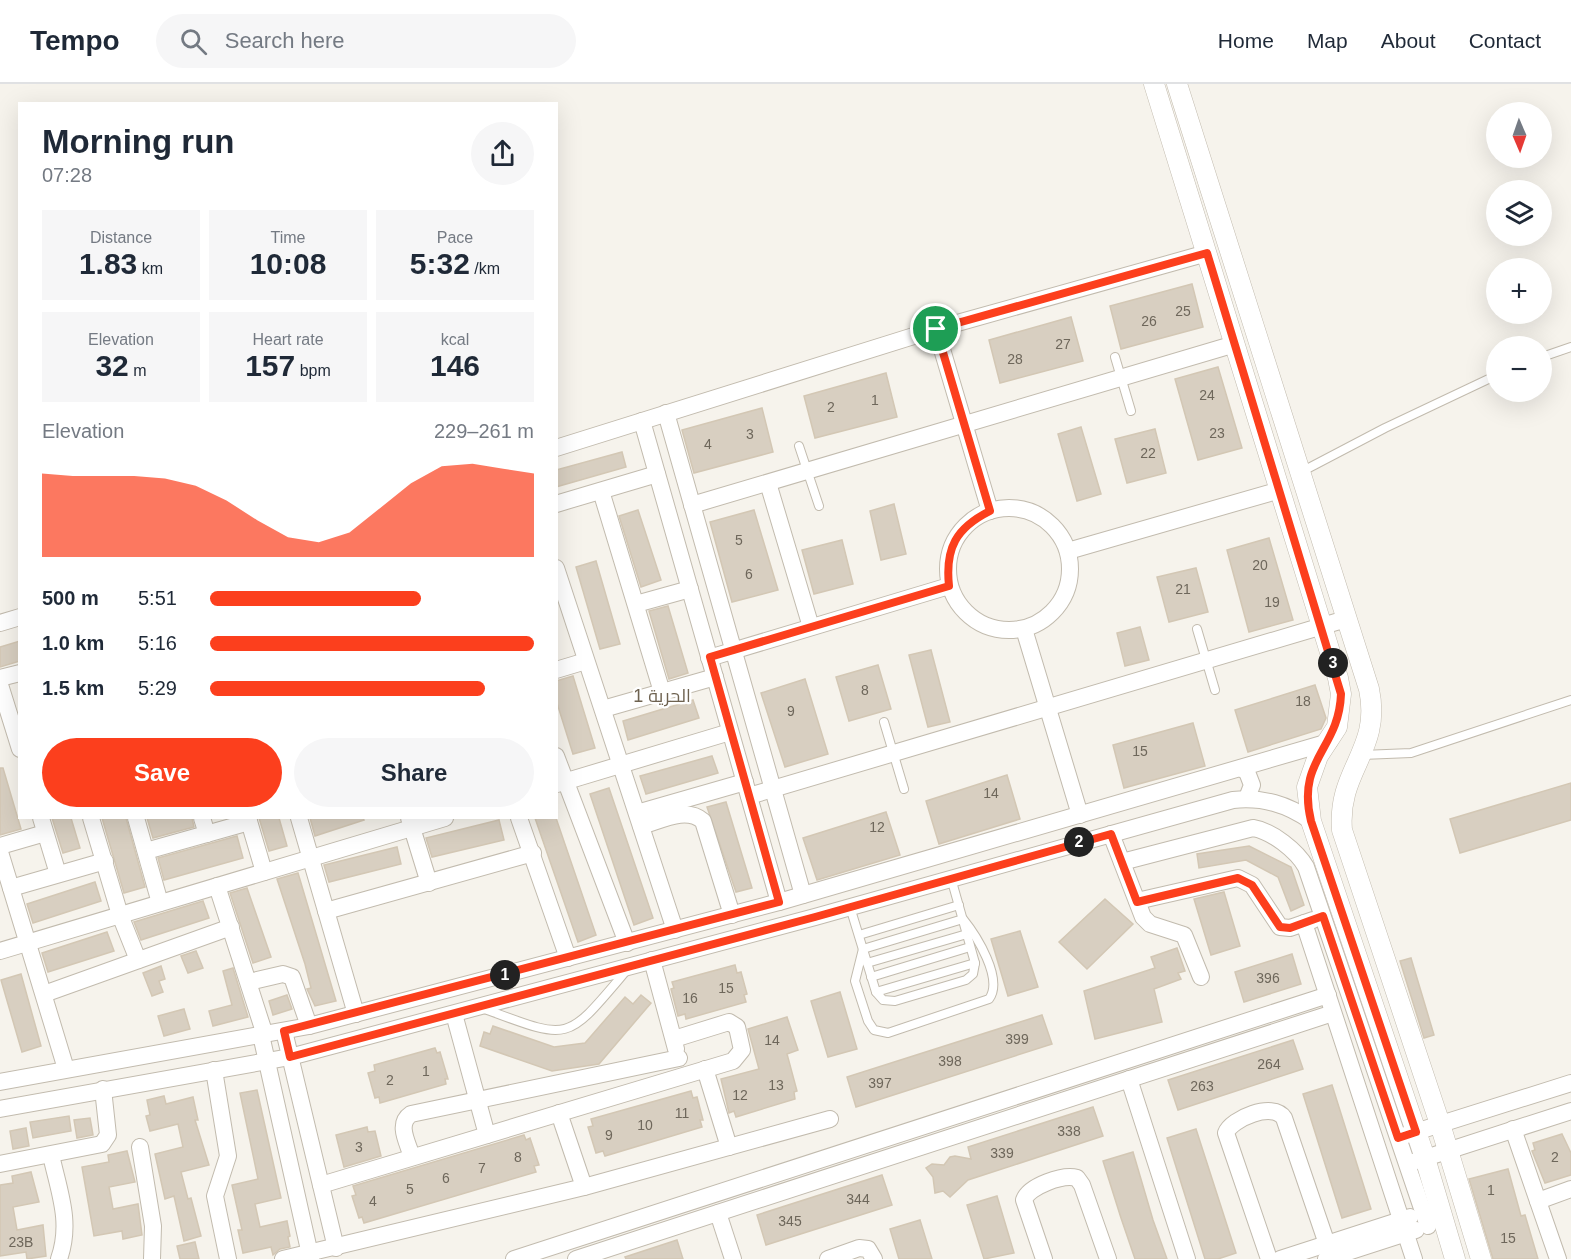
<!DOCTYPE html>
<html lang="en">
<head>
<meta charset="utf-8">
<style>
	body { margin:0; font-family:Helvetica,Cairo,sans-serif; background:#f6f6f7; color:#1f2937; height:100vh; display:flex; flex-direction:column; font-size:22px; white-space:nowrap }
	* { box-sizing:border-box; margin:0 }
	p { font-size:20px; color:#747a83 }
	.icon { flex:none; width:33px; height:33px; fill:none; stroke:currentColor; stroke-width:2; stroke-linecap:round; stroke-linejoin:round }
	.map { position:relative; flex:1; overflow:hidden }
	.details { position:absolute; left:18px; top:18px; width:540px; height:717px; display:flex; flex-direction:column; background:#fff; border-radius:0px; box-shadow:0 6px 24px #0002 }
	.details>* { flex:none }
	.needle { width:39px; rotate:178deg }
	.fabs { position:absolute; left:1486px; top:18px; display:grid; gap:12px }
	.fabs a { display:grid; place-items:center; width:66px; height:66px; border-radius:50%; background:#fff; box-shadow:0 6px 24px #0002; font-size:30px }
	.pin { position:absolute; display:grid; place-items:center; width:51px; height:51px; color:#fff; margin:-26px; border:3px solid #fff; border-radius:50%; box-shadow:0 2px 6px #0007 }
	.km { position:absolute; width:30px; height:30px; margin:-15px; border-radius:50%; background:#222; color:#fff; font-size:16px; line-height:30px; text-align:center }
	.round { display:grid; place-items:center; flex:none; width:63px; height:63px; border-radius:32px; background:#f6f6f7 }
	.summary { display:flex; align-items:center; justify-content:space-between; height:102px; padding:0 24px }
	h1 { font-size:33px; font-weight:700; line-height:45px }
	.stats { display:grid; grid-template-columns:repeat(3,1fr); gap:9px; height:102px; padding:6px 24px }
	.stats div { display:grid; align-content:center; border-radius:0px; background:#f6f6f7; text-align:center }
	.stats b { font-size:30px; font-weight:700 }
	.stats small { font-size:16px; font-weight:400 }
	.stats p { font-size:16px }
	.chart { height:168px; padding:12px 24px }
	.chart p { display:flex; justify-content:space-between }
	.chart svg { width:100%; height:108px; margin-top:6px; fill:#fc3f1d; opacity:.7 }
	.primary-button { display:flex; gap:12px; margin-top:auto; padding:12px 24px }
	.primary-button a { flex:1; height:69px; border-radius:36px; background:#fc3f1d; color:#fff; font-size:24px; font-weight:700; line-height:69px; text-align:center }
	.primary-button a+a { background:#f6f6f7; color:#1f2937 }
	ul { padding:0 24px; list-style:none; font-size:20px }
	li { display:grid; grid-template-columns:96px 72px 1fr; align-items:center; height:45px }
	li i { height:15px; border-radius:8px; background:#fc3f1d }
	header { display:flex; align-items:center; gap:36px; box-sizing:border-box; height:84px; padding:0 30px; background:#fff; border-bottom:2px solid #e0e1e3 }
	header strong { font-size:28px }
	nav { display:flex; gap:33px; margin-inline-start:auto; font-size:21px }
	.search { width:420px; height:54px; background:#f6f6f7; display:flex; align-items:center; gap:15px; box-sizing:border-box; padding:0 21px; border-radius:33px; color:#747a83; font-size:22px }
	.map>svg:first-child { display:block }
	.building { fill:#d8cfc1; stroke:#d3c7b4; stroke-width:1.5 }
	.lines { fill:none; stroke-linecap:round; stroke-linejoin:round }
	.service-casing { stroke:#c2bbae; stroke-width:10 }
	.minor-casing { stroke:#c2bbae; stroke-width:18 }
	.tertiary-casing { stroke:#c2bbae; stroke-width:21 }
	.service { stroke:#fff; stroke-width:8 }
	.minor { stroke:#fff; stroke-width:16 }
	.tertiary { stroke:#fff; stroke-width:20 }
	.route-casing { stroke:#fff; stroke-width:12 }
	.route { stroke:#fc3f1d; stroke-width:8 }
	.labels { text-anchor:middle; stroke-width:4.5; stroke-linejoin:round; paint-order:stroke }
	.number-label { font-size:14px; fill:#6e675b }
	.neighbourhood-label { font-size:18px; fill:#6e6250; stroke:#fff }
</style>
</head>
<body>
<header>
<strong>Tempo</strong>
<div class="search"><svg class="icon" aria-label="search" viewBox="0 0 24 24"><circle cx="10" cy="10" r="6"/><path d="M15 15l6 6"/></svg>Search here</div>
<nav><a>Home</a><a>Map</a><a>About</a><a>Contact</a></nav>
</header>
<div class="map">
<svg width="1571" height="1175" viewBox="0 0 1571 1175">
	<rect width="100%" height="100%" fill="#f6f3ec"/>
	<g class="building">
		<path d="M1192,200L1203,243L1121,265L1110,222Z"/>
		<path d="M1071,233L1083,277L1000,299L989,256Z"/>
		<path d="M1218,283L1242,364L1198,376L1175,295Z"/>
		<path d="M886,289L897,333L815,354L804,312Z"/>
		<path d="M762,324L773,368L694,389L682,346Z"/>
		<path d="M1081,343L1101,410L1077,417L1058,350Z"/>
		<path d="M1155,345L1166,389L1127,399L1115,355Z"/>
		<path d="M622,368L626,383L556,403V386Z"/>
		<path d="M894,420L906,470L881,476L870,427Z"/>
		<path d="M638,426L661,496L641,503L619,432Z"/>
		<path d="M754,426L778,506L732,518L710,438Z"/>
		<path d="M1269,454L1293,536L1249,548L1227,466Z"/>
		<path d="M842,456L853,500L814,510L802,466Z"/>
		<path d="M596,477L620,560L600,565L576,483Z"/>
		<path d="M1196,484L1208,528L1169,538L1157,493Z"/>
		<path d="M668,522L688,589L669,595L649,527Z"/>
		<path d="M1140,543L1149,576L1125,582L1117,549Z"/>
		<path d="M20,557V577L0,583V563Z"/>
		<path d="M931,566L950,638L928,643L909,571Z"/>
		<path d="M878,581L891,625L849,637L836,593Z"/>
		<path d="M573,592L595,664L573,670L556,616V597Z"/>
		<path d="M805,595L828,670L785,683L761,609Z"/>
		<path d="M1315,601L1326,634L1321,645L1248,668L1235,626Z"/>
		<path d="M693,616L699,634L628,656L623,637Z"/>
		<path d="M1193,639L1205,682L1124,704L1113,661Z"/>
		<path d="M712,672L718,689L646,710L640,692Z"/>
		<path d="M0,684H3L21,745L0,751Z"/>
		<path d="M1007,691L1020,735L939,760L926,717Z"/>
		<path d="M1571,699V736L1460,769L1450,735Z"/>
		<path d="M609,704L653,834L634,841L590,710Z"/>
		<path d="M726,718L752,804L736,808L707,723Z"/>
		<path d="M886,728L900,771L817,796L803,754Z"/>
		<path d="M52,734H71L80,764L63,769Z"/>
		<path d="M102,734H126L145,803L124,809Z"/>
		<path d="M147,734H192L194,743L153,754Z"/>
		<path d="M259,734H279L287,762L269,767Z"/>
		<path d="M310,734H363L364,736L315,752Z"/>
		<path d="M535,734H556L596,851L578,858Z"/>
		<path d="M499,736L504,756L432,773L426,754Z"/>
		<path d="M237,752L243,774L164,796L158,774Z"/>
		<path d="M1249,762L1291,783L1304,821L1291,827L1278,793L1246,776L1199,784L1197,770Z"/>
		<path d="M397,763L401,780L329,798L324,781Z"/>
		<path d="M298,789L336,917L315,922L307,905L311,904L305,880L277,795Z"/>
		<path d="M95,798L101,817L33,839L27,820Z"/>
		<path d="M247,804L271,873L253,879L230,809Z"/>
		<path d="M1224,808L1240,862L1211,871L1194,815Z"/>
		<path d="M1105,815L1133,840L1087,885L1059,858Z"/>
		<path d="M203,817L209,834L141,856L134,838Z"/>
		<path d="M1020,847L1038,903L1008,912L991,855Z"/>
		<path d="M107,848L114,867L48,888L42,869Z"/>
		<path d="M1177,864L1185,887L1178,889L1181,895L1154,905L1162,938L1095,955L1084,907L1155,884L1151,873Z"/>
		<path d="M196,867L203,884L188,889L181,872Z"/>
		<path d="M1292,870L1301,900L1244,918L1235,888Z"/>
		<path d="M1411,874L1434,951L1424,954L1400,877Z"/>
		<path d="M735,881L737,889L741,888L747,910L744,911L746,918L686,935L685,930L678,932L671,905L674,904L672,898Z"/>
		<path d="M161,882L165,895L159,897L163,908L152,912L143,889Z"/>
		<path d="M233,884L248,933L213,942L209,927L232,921L223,887Z"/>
		<path d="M21,890L41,962L22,968L1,896Z"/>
		<path d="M840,908L857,965L828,973L811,917Z"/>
		<path d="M287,911L292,925L273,931L269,917Z"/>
		<path d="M641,911L651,919L599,980L552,987L480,962L484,948L490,950L493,942L554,963L585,959L625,913L633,920Z"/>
		<path d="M184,925L190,945L164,952L158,932Z"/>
		<path d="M1042,931L1052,960L856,1023L847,993Z"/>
		<path d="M787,933L798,966L787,970L797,1007L794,1008L795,1015L736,1033L734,1027L729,1029L721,995L759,985L748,945Z"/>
		<path d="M1293,956L1303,985L1178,1026L1168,996Z"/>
		<path d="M435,964L437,969L440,968L448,995H445L446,1000L380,1019L379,1013L375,1014L368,989L375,987L374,981Z"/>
		<path d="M1332,1001L1371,1125L1342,1134L1303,1010Z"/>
		<path d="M257,1006L281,1114L255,1120L260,1143L287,1137L290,1152L288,1153L290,1163L280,1165L273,1171L271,1163L243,1169L238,1146H242L232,1101L258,1095L240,1009Z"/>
		<path d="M691,1007L693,1014L697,1013L703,1036H700L702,1043L605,1072L603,1067L596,1069L588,1043L593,1042L591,1035Z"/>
		<path d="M164,1012L166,1020L193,1013L198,1036H195L209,1081L181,1088L188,1115L191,1114L201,1152L184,1157L174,1112L165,1115L155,1070L183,1063L178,1040L150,1047L146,1032L150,1031L147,1016Z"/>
		<path d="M1093,1023L1103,1052L968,1096L950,1113L943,1107L935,1109L933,1093L926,1084L932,1080L944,1081L950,1073L955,1072L971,1075L968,1063Z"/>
		<path d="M69,1032L71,1047L33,1054L30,1038Z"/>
		<path d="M90,1034L93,1051L77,1054L74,1036Z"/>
		<path d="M367,1043L368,1048L375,1047L381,1072L344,1083L336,1051Z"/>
		<path d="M26,1044L29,1062L13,1065L10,1047Z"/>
		<path d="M1196,1045L1236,1169L1218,1175H1205L1167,1054Z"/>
		<path d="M1562,1050L1571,1069V1091L1545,1099L1532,1067L1535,1066L1533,1059Z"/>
		<path d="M524,1051L526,1056L530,1054L539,1081L534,1082L536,1088L364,1139L362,1133L359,1134L352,1112L356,1111L353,1102Z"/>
		<path d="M127,1067L135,1098L109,1103L113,1125L138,1120L142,1151L123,1155L122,1147L94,1152L82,1083L109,1078L108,1071Z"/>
		<path d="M1133,1068L1153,1136L1167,1175H1135L1121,1134L1103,1077Z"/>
		<path d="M1508,1085L1521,1132L1525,1131L1538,1175H1493L1469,1095Z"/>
		<path d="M31,1088L39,1118L13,1123L17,1146L43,1141L46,1172L27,1175L26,1168L0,1172V1101L13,1099L12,1092Z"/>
		<path d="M882,1091L892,1121L766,1161L757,1131Z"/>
		<path d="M997,1112L1014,1169L984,1175L967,1121Z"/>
		<path d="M920,1136L932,1175H899L890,1145Z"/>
		<path d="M677,1156L683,1175H626L625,1173Z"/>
		<path d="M195,1158L199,1175H180L177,1162Z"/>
	</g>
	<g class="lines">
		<g class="service-casing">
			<g id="service">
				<path d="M1115,273L1131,327"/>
				<path d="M1542,273L1571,263"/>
				<path d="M799,362L819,422"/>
				<path d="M1301,388L1385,344L1497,291"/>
				<path d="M1197,545L1215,606"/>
				<path d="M884,638L904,705"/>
				<path d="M1362,671L1411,669L1571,616"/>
				<path d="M850,823L876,908L883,916L895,917L966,896L973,890L975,879L951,794"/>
				<path d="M963,835C976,851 1004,895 989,915L888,949L874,946L868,937L855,897L863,865Z"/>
				<path d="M859,851L959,821"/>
				<path d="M867,879L967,850"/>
				<path d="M871,893L970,863"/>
				<path d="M876,908L975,879"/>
				<path d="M482,924C571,957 565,959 626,887"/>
			</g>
		</g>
		<g class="minor-casing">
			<g id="minor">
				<path d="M936,245L990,427"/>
				<path d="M666,329L803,811"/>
				<path d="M642,337L779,818"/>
				<path d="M556,364L936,245L1207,169"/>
				<path d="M768,399L811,543"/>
				<path d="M601,407L662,608"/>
				<path d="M556,420L657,390"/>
				<path d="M692,421L1235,260"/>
				<circle cx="1009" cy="485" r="61"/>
				<path d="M1068,467L1280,406"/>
				<path d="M556,484L675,846"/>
				<path d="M636,520L690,505"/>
				<path d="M0,539L20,533"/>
				<path d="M1024,545L1080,731"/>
				<path d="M709,574L949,502"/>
				<path d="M556,586L586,577"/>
				<path d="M0,594L20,589"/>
				<path d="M0,601L20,665"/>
				<path d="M603,625L715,593"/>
				<path d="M556,672L627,859"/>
				<path d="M1241,684L1247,688L1252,701L1247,714"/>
				<path d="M557,700L730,648"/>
				<path d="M749,712L1346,535"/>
				<path d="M637,729L745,698"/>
				<path d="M41,734L58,790"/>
				<path d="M91,734L120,831L138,876"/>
				<path d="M136,734L160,819"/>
				<path d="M202,734L207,750"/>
				<path d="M248,734L264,788"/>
				<path d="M299,734L356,930"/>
				<path d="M409,734L429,799"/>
				<path d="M519,734L568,874"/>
				<path d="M641,742C660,737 686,722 703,737L732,831"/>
				<path d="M1111,750L1143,833L1150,840L1184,851L1201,893"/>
				<path d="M0,762L45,749"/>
				<path d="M146,767L249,738"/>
				<path d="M0,768L66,985"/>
				<path d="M1122,778L1253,744C1272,747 1297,767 1306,783L1428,1142"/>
				<path d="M217,802L265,951"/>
				<path d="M11,804L105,777"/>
				<path d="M1137,817L1238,794L1252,801L1280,843L1290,844L1313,836"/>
				<path d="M326,827L533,769"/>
				<path d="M1304,839L1414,1175"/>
				<path d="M0,867L445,734"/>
				<path d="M652,876L676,965"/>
				<path d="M249,898L283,890L292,893L309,942"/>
				<path d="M44,910L231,843"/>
				<path d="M454,930L487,1051"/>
				<path d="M284,947L336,1164"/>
				<path d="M261,951L311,1175"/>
				<path d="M705,985L729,1063"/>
				<path d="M214,986L228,1072L215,1112L228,1175"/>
				<path d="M1129,995L1187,1175"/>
				<path d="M0,998L309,942L779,818L1329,658"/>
				<path d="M0,1025L290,973L815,833L1233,716C1263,713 1287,720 1311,737"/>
				<path d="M559,1029L584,1103"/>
				<path d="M1513,1045L1558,1175"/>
				<path d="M1406,1051L1571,999"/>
				<path d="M140,1063L153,1142L152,1175"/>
				<path d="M51,1071C59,1108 72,1138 59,1175"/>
				<path d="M412,1073C408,1059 396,1040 411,1030L679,974"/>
				<path d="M1413,1078L1571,1027"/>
				<path d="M0,1080L102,1060L108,1051L103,1005"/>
				<path d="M321,1101L733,977L742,966L737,943L729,938L674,955"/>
				<path d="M1538,1117L1571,1105"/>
				<path d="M718,1129L733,1175"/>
				<path d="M283,1175L584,1103L830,1035"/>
				<path d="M514,1175L1328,911"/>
				<path d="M576,1175L1333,929"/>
				<path d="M828,1175L859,1164L868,1165L874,1175"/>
				<path d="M1044,1175L1024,1116C1029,1102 1063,1090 1077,1094L1082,1101L1108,1175"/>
				<path d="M1269,1175L1226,1049C1231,1035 1273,1017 1284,1034L1327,1160"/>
				<path d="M1280,1175L1410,1133"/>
				<path d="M1326,1175L1416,1146"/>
			</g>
		</g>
		<g class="tertiary-casing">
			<g id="tertiary">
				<path d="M1154,0L1338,594L1341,610L1337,643L1318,672L1307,703L1311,737L1425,1074L1455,1175"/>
				<path d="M1177,0L1369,605C1382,667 1337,685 1342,746L1440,1040L1481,1175"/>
			</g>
		</g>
		<use href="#service" class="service"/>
		<use href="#minor" class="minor"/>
		<use href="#tertiary" class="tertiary"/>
	</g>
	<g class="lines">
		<g class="route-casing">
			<path id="route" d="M1207,169L1341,610C1339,666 1296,675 1311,737L1416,1048L1398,1054L1323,832L1290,844L1280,843L1252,801L1238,794L1137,818L1111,750L815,833L290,973L284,947L779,818L710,573L949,502C945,464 956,444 990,427L936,245Z"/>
		</g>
		<use href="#route" class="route"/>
	</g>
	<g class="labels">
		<g class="number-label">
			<text x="1183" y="232">25</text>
			<text x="1149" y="242">26</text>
			<text x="1063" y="265">27</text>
			<text x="1015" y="280">28</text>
			<text x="1207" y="316">24</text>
			<text x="875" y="321">1</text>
			<text x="831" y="328">2</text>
			<text x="1217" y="354">23</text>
			<text x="750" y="355">3</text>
			<text x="708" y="365">4</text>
			<text x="1148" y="374">22</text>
			<text x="739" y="461">5</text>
			<text x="1260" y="486">20</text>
			<text x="749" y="495">6</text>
			<text x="1183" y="510">21</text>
			<text x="1272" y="523">19</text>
			<text x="865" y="611">8</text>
			<text x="1303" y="622">18</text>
			<text x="791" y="632">9</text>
			<text x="1140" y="672">15</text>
			<text x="991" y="714">14</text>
			<text x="877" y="748">12</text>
			<text x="1268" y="899">396</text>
			<text x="726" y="909">15</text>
			<text x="690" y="919">16</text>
			<text x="1017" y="960">399</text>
			<text x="772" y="961">14</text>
			<text x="950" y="982">398</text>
			<text x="1269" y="985">264</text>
			<text x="426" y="992">1</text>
			<text x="390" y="1001">2</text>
			<text x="880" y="1004">397</text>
			<text x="776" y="1006">13</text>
			<text x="1202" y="1007">263</text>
			<text x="740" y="1016">12</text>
			<text x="682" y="1034">11</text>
			<text x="645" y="1046">10</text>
			<text x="1069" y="1052">338</text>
			<text x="609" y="1056">9</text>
			<text x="359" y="1068">3</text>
			<text x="1002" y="1074">339</text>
			<text x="518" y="1078">8</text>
			<text x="1555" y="1078">2</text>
			<text x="482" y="1089">7</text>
			<text x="446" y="1099">6</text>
			<text x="410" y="1110">5</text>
			<text x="1491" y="1111">1</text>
			<text x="858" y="1120">344</text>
			<text x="373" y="1122">4</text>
			<text x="790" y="1142">345</text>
			<text x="1508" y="1159">15</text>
			<text x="21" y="1163">23B</text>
		</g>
		<g class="neighbourhood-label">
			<text x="662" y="618">الحرية 1</text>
		</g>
	</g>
</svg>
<div class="fabs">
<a><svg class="needle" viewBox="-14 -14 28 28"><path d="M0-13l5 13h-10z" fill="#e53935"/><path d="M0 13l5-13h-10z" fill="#747a83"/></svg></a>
<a><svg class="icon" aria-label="layers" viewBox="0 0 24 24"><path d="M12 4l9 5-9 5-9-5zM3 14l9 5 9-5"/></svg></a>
<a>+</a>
<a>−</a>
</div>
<div class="pin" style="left:936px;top:245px;background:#1e9e55"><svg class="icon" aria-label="arrive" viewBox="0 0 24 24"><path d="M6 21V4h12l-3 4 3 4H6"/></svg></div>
<b class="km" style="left:505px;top:891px">1</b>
<b class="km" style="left:1079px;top:758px">2</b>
<b class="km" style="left:1333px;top:579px">3</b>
<section class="details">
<div class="summary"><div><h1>Morning run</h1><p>07:28</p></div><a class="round"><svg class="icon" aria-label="share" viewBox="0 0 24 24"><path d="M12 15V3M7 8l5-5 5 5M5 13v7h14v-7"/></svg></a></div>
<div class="stats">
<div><p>Distance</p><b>1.83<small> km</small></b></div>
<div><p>Time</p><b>10:08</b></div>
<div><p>Pace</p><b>5:32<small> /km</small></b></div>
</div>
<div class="stats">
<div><p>Elevation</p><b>32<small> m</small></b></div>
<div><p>Heart rate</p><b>157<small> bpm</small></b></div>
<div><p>kcal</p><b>146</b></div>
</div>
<div class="chart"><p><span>Elevation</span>229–261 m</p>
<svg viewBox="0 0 160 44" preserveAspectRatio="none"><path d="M0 44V10L10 11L20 11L30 11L40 12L50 15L60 21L70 29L80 36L90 38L100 34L110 24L120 14L130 7L140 6L150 8L160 10V44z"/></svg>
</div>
<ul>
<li><b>500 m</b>5:51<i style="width:65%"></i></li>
<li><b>1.0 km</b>5:16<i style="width:100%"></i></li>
<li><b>1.5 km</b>5:29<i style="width:85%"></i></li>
</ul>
<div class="primary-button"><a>Save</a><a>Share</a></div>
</section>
</div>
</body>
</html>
